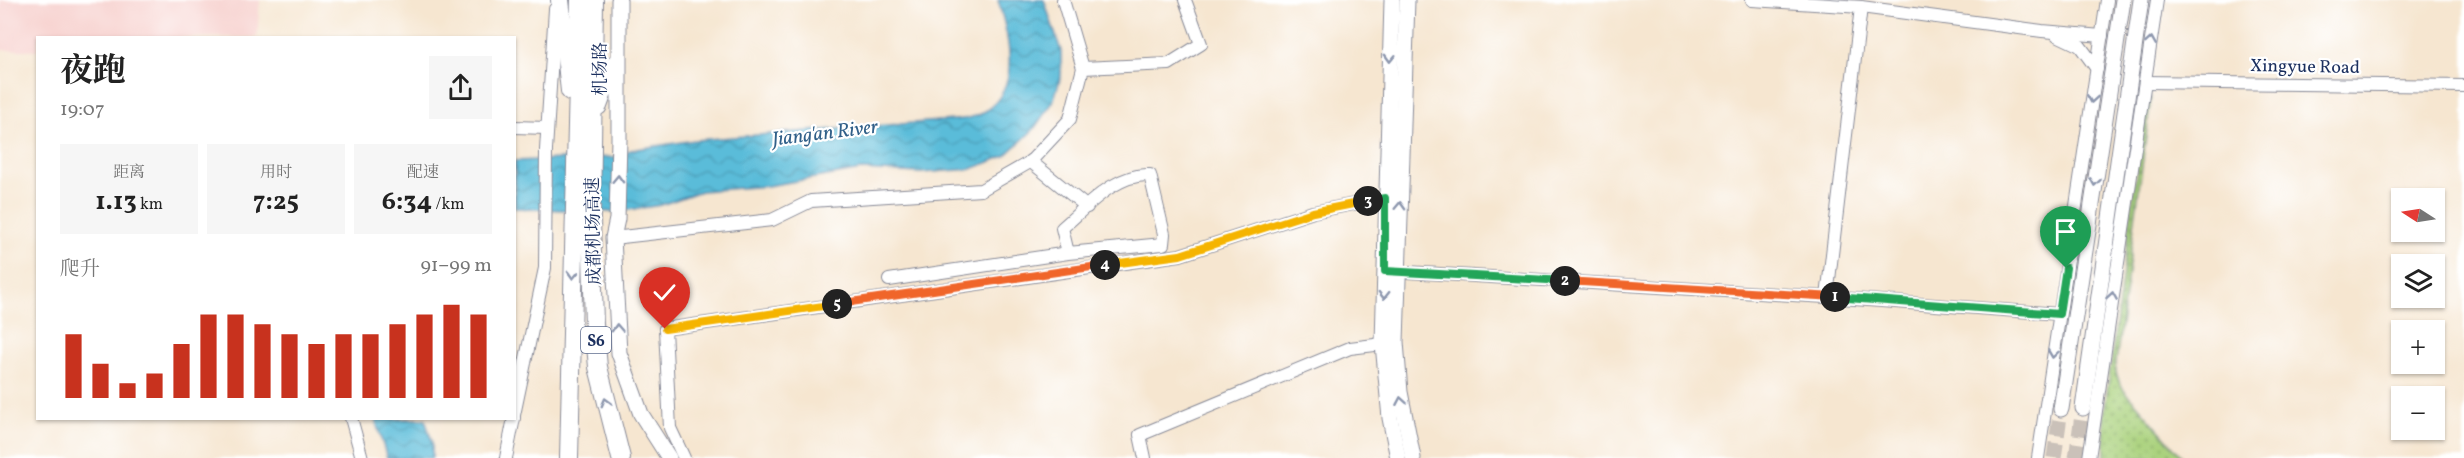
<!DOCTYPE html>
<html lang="zh">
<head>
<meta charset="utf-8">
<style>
	body { margin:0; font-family:Vollkorn,"Noto Serif SC",serif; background:#f6f6f6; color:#222; height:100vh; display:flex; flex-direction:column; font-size:22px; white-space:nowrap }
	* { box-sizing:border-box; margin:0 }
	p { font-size:20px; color:#767676 }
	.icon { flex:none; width:33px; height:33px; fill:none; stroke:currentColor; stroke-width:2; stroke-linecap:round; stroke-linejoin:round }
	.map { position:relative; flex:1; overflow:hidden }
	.side { position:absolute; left:36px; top:36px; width:480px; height:384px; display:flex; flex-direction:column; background:#fff; border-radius:0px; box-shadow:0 2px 4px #0004 }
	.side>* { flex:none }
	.needle { width:39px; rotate:282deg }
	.buttons { position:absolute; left:2391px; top:188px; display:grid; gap:12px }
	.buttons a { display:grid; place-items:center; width:54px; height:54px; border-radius:0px; background:#fff; box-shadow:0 2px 4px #0004; font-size:30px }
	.pin { position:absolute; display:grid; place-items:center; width:51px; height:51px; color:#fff; margin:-62px -26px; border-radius:50% 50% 50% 0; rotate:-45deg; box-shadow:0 0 6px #0007 }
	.pin .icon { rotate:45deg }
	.km { position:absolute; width:30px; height:30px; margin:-15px; border-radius:50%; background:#222; color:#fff; font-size:16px; line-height:30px; text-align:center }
	.round { display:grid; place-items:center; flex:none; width:63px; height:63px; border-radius:0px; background:#f6f6f6 }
	.head { display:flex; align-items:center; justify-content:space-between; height:102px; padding:0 24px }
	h1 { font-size:33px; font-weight:700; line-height:45px }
	.metrics { display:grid; grid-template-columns:repeat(3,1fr); gap:9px; height:102px; padding:6px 24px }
	.metrics div { display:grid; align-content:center; border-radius:0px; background:#f6f6f6; text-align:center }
	.metrics b { font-size:26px; font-weight:700 }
	.metrics small { font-size:16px; font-weight:400 }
	.metrics p { font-size:16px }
	.chart { height:168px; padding:12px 24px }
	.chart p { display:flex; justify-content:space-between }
	.chart svg { width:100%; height:108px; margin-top:6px; stroke:#c8321e; stroke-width:6 }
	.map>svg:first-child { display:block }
	.built { fill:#f7d0cd }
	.park { fill:url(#park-dots); stroke:#62806e; stroke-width:1.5 }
	.water { fill:url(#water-waves); stroke:#3a769c; stroke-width:1.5 }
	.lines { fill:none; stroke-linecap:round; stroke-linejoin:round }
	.major-tunnel { stroke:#cac1b9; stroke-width:15; stroke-dasharray:15 8; stroke-linecap:butt }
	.minor-casing { stroke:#888a97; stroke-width:14 }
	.major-casing { stroke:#888a97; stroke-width:17 }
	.highway-casing { stroke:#888a97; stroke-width:20 }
	.minor { stroke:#fff; stroke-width:12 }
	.major { stroke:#fff; stroke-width:15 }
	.highway { stroke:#fff; stroke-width:18 }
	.oneway { stroke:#8d97ae }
	.split-1-casing { stroke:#fff; stroke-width:12 }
	.split-2-casing { stroke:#fff; stroke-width:12 }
	.split-3-casing { stroke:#fff; stroke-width:12 }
	.split-4-casing { stroke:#fff; stroke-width:12 }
	.split-5-casing { stroke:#fff; stroke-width:12 }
	.split-6-casing { stroke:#fff; stroke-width:12 }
	.split-1 { stroke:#22a559; stroke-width:8 }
	.split-2 { stroke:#f0652b; stroke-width:8 }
	.split-3 { stroke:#22a559; stroke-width:8 }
	.split-4 { stroke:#f5b400; stroke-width:8 }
	.split-5 { stroke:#f0652b; stroke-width:8 }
	.split-6 { stroke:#f5b400; stroke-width:8 }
	.labels { text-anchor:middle; stroke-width:4.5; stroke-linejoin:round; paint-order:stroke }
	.shield { fill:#fff; stroke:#5f6d8e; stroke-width:1.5 }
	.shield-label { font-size:16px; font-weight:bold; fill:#1b2f5e }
	.street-label { font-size:18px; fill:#1b2f5e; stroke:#fff }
	.water-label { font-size:20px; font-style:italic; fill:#316089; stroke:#fff }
</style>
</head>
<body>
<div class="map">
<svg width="2464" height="458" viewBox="0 0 2464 458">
	<defs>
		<pattern id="park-dots" width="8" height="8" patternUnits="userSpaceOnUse" patternTransform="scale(1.5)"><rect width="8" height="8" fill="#aad27d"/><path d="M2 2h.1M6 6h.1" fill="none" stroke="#8aab6a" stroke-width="1.8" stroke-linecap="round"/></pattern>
		<pattern id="water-waves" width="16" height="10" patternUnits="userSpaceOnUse" patternTransform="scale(1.5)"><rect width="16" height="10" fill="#5abcd9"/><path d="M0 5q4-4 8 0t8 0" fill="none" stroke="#4a99b3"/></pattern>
	</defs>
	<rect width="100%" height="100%" fill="#fff"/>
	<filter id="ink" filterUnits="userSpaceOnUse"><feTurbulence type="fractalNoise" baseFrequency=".0167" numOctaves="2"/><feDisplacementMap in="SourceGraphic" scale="12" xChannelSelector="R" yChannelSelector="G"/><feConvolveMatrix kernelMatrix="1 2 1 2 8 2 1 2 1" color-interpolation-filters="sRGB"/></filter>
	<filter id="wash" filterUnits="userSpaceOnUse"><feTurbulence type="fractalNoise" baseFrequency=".008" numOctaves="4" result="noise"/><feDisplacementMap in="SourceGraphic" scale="24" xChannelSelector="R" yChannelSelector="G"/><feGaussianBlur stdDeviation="1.35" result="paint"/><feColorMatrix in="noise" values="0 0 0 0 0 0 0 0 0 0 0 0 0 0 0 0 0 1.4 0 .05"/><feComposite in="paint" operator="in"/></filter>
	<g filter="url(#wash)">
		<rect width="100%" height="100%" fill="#f6e6d0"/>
		<path class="built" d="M0,0H260L257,37L38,38L37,50H0Z"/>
		<path class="park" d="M2151,98L2115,369L2120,385L2183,458H2105L2104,416L2146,100Z"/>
		<g class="water">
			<path d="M998,0H1044L1061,51V76L1053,102L1033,130L1005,156L971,169L921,173L861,170L767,186L701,191L661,205L615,212L515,208V161L614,157L631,150L695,140L939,121C954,120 971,120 984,112C1023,88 1008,34 998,0Z"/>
			<path d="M375,419H425L432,442V458H387Z"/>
		</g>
	</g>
	<g filter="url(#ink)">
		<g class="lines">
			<g class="major-tunnel">
				<path d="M2054,458L2061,409"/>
				<path d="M2076,458L2083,408"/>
			</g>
			<g class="minor-casing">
				<g id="minor">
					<path d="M1752,0L1861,7L2042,31L2102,36"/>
					<path d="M2057,35L2080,46L2097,69"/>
					<path d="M1083,68L1169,64L1201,44L1185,0"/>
					<path d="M2145,82L2464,86"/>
					<path d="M514,127L547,128"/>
					<path d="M1030,161L1087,207"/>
					<path d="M613,238L772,220L811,201L981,190L1030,162L1070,119L1083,68L1063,0"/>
					<path d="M1390,271L1827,297L2059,314"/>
					<path d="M889,280L1068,253L1062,228C1087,207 1115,173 1150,175L1164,234L1163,244L1068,253"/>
					<path d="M1827,297L1861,7"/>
					<path d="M514,415L545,268L546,150L555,9"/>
					<path d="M351,418L362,458"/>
					<path d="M506,458L514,418"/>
					<path d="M684,458L670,428L665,329L1180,255L1313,212L1385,198"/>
					<path d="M1145,458L1140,435L1350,348L1383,344"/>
					<path d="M2038,458L2107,0"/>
					<path d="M2089,458L2157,0"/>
				</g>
			</g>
			<g class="major-casing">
				<g id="major">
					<path d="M619,0V139L617,219L613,238L619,353L641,414L669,458"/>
					<path d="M1392,0L1383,344L1390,418L1398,458"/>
					<path d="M1407,0L1396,342L1400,392L1413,458"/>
					<path d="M2083,408L2141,0"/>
					<path d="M2061,409L2123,0"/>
				</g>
			</g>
			<g class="highway-casing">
				<g id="highway">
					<path d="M560,0L570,91"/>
					<path d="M594,0L591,218L594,324L598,367L621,458"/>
					<path d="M598,106L613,65"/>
					<path d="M569,458L580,0"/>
				</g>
			</g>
			<use href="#minor" class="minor"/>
			<use href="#major" class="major"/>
			<use href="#highway" class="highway"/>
		</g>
		<defs><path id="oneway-chevron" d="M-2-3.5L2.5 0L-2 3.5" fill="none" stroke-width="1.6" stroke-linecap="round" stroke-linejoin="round" transform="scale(1.5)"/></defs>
		<g class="oneway">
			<use href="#oneway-chevron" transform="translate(2151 41) rotate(-81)"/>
			<use href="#oneway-chevron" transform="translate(1390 58) rotate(92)"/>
			<use href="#oneway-chevron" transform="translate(2092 99) rotate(99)"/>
			<use href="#oneway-chevron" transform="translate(618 179) rotate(-88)"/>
			<use href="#oneway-chevron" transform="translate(2095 182) rotate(99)"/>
			<use href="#oneway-chevron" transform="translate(1400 206) rotate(-88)"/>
			<use href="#oneway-chevron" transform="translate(573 275) rotate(92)"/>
			<use href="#oneway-chevron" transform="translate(1384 295) rotate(91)"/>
			<use href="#oneway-chevron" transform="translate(2112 296) rotate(-81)"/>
			<use href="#oneway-chevron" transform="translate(617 328) rotate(-93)"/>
			<use href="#oneway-chevron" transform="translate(2053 354) rotate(98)"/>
			<use href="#oneway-chevron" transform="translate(1401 401) rotate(-100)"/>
			<use href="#oneway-chevron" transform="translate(606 402) rotate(-105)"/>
		</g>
	</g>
	<g class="lines" filter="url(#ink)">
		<g class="split-1-casing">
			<path id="split-1" d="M1835,297L2059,314L2066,268"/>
		</g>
		<g class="split-2-casing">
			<path id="split-2" d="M1565,281L1835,297"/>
		</g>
		<g class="split-3-casing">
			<path id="split-3" d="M1368,201L1385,198V271L1565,281"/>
		</g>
		<g class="split-4-casing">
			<path id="split-4" d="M1105,265L1180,255L1313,212L1368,201"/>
		</g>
		<g class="split-5-casing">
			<path id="split-5" d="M837,304L1105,265"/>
		</g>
		<g class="split-6-casing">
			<path id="split-6" d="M665,329L837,304"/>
		</g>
		<use href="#split-1" class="split-1"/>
		<use href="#split-2" class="split-2"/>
		<use href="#split-3" class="split-3"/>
		<use href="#split-4" class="split-4"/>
		<use href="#split-5" class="split-5"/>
		<use href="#split-6" class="split-6"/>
	</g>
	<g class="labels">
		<rect class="shield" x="581" y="327" width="30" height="26" rx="4.5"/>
		<g class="shield-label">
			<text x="596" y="346">S6</text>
		</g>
		<g class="street-label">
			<text transform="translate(2305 66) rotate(1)" y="6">Xingyue Road</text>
			<text transform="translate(600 69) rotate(-90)" y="6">机场路</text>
			<text transform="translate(593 231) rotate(-91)" y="6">成都机场高速</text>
		</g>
		<g class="water-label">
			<text transform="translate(825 132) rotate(-7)" y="7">Jiang'an River</text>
		</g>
	</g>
</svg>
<div class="buttons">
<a><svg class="needle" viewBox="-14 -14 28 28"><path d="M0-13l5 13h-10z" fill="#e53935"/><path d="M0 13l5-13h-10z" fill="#767676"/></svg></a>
<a><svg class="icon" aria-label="layers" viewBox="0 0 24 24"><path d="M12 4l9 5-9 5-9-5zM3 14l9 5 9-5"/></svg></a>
<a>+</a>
<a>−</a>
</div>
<div class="pin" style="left:2066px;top:268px;background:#1e9e55"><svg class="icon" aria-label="arrive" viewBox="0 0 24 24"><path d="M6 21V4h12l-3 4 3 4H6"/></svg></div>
<div class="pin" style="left:665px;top:329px;background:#d93025"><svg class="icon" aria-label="check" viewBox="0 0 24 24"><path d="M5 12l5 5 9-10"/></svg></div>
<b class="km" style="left:1835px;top:297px">1</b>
<b class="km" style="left:1565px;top:281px">2</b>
<b class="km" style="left:1368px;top:201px">3</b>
<b class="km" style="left:1105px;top:265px">4</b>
<b class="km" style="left:837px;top:304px">5</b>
<section class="side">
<div class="head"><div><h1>夜跑</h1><p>19:07</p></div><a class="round"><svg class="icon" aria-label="share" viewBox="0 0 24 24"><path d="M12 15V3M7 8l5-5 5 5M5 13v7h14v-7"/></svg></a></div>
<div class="metrics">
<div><p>距离</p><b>1.13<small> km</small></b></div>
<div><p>用时</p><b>7:25</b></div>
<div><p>配速</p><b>6:34<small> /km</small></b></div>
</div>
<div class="chart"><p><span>爬升</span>91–99 m</p>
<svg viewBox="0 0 160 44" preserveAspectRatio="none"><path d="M5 44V18M15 44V30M25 44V38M35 44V34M45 44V22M55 44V10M65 44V10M75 44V14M85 44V18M95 44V22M105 44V18M115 44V18M125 44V14M135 44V10M145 44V6M155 44V10"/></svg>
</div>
</section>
</div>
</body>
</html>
